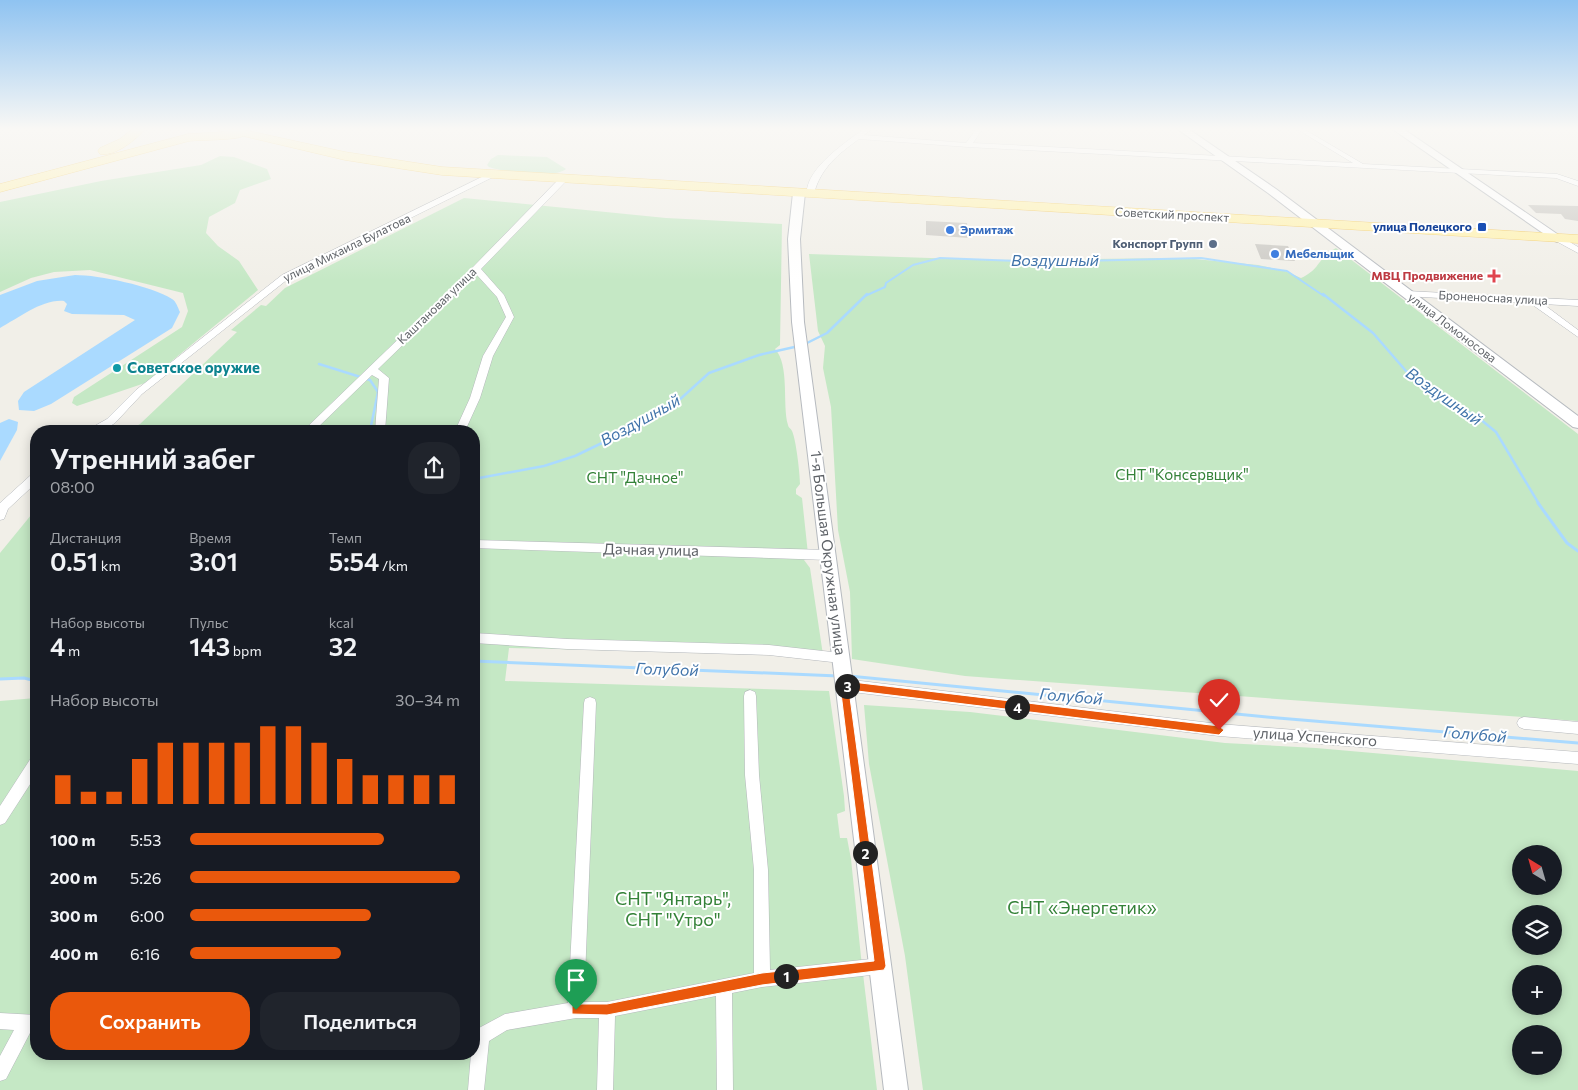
<!DOCTYPE html>
<html lang="ru">
<head>
<meta charset="utf-8">
<style>
	body { margin:0; font-family:Commissioner,sans-serif; background:#20242c; color:#f1f3f6; height:100vh; display:flex; flex-direction:column; font-size:19px; white-space:nowrap }
	* { box-sizing:border-box; margin:0 }
	p { font-size:16px; color:#9ea1a6 }
	.icon { flex:none; width:28px; height:28px; fill:none; stroke:currentColor; stroke-width:2; stroke-linecap:round; stroke-linejoin:round }
	.map { position:relative; flex:1; overflow:hidden }
	.drawer { position:absolute; left:30px; top:425px; width:450px; height:635px; display:flex; flex-direction:column; background:#171b24; border-radius:20px; box-shadow:0 2px 12px #0003 }
	.drawer>* { flex:none }
	.needle { width:32px; rotate:323deg }
	.buttons { position:absolute; left:1512px; top:845px; display:grid; gap:10px }
	.buttons a { display:grid; place-items:center; width:50px; height:50px; border-radius:50%; background:#171b24; box-shadow:0 2px 12px #0003; font-size:25px }
	.pin { position:absolute; display:grid; place-items:center; width:42px; height:42px; color:#fff; margin:-51px -21px; border-radius:50% 50% 50% 0; rotate:-45deg; box-shadow:0 0 5px #0007 }
	.pin .icon { rotate:45deg }
	.km { position:absolute; width:25px; height:25px; margin:-12px; border-radius:50%; background:#222; color:#fff; font-size:14px; line-height:25px; text-align:center }
	.round { display:grid; place-items:center; flex:none; width:52px; height:52px; border-radius:20px; background:#20242c }
	.overview { display:flex; align-items:center; justify-content:space-between; height:85px; padding:0 20px }
	h1 { font-size:28px; font-weight:600; line-height:38px }
	.figures { display:grid; grid-template-columns:repeat(3,1fr); gap:8px; height:85px; padding:5px 20px }
	.figures div { display:grid; align-content:center }
	.figures b { font-size:25px; font-weight:600 }
	.figures small { font-size:14px; font-weight:400 }
	.figures p { font-size:14px }
	.chart { height:140px; padding:10px 20px }
	.chart p { display:flex; justify-content:space-between }
	.chart svg { width:100%; height:90px; margin-top:5px; stroke:#ea580c; stroke-width:6 }
	.primary-button { display:flex; gap:10px; margin-top:auto; padding:10px 20px }
	.primary-button a { flex:1; height:58px; border-radius:20px; background:#ea580c; color:#fff; font-size:20px; font-weight:600; line-height:58px; text-align:center }
	.primary-button a+a { background:#20242c; color:#f1f3f6 }
	ul { padding:0 20px; list-style:none; font-size:16px }
	li { display:grid; grid-template-columns:80px 60px 1fr; align-items:center; height:38px }
	li i { height:12px; border-radius:6px; background:#ea580c }
	.map>svg:first-child { display:block }
	.green { fill:#c5e8c5; fill-rule:evenodd }
	.water { fill:#aadaff }
	.lines { fill:none; stroke-linecap:round; stroke-linejoin:round }
	.stream-far2 { stroke:#aadaff; stroke-width:2 }
	.stream-far1 { stroke:#aadaff; stroke-width:2.5 }
	.stream { stroke:#aadaff; stroke-width:3 }
	.building { fill:#cccac5 }
	.street-casing { stroke:#b5b8bc; stroke-width:1 }
	.secondary-casing { stroke:#b6babf; stroke-width:2 }
	.primary-casing { stroke:#f2c960; stroke-width:1 }
	.street { fill:#fff; fill-rule:evenodd }
	.secondary { fill:#fff; fill-rule:evenodd }
	.primary { fill:#fff2af; fill-rule:evenodd }
	.route { fill:#ea580c; stroke:#fff }
	.transit-dot { fill:#1a4fb4; stroke:#fff; stroke-width:2 }
	.shop-dot { fill:#3f7fe0; stroke:#fff; stroke-width:2 }
	.service-dot { fill:#5c6f8a; stroke:#fff; stroke-width:2 }
	.health-dot { fill:#e0444e; stroke:#fff; stroke-width:2 }
	.culture-dot { fill:#0f9aa8; stroke:#fff; stroke-width:2 }
	.labels { text-anchor:middle; stroke-width:4; stroke-linejoin:round; paint-order:stroke }
	.far-street-label { font-size:12px; fill:#5f6368; stroke:#fff }
	.far-transit-label { font-size:12px; font-weight:bold; fill:#164399; stroke:#fff; text-anchor:end }
	.far-shop-label { font-size:12px; font-weight:bold; fill:#366cbe; stroke:#fff; text-anchor:start }
	.far-service-label { font-size:12px; font-weight:bold; fill:#4e5e75; stroke:#fff; text-anchor:end }
	.far-health-label { font-size:12px; font-weight:bold; fill:#be3a42; stroke:#fff; text-anchor:end }
	.culture-label { font-size:15px; font-weight:bold; fill:#0d838f; stroke:#fff; text-anchor:start }
	.park-label { font-size:15px; fill:#348238; stroke:#fff }
	.street-label { font-size:15px; fill:#5f6368; stroke:#fff }
	.water-label { font-size:16px; font-style:italic; fill:#4174aa; stroke:#fff }
	.near-park-label { font-size:18px; fill:#348238; stroke:#fff }
</style>
</head>
<body>
<div class="map">
<svg width="1578" height="1090" viewBox="0 0 1578 1090">
	<rect width="100%" height="100%" fill="#f1efe8"/>
	<g class="green">
		<path d="M498,155L547,157L566,169C555,179 503,172 489,167L487,165L491,159Z"/>
		<path d="M220,156L234,157L267,169L271,179L240,190L235,203L209,217L206,233L218,246L239,261L258,290L145,383L77,406L72,403L74,397L182,327L188,311L183,293L90,270L54,272L31,278L0,292V202L101,181L201,165Z"/>
		<path d="M464,198L666,218L782,224L780,345L775,349C790,365 782,405 788,425C789,429 790,427 792,431C796,439 800,474 800,484L796,489V494L802,498L808,554V558L804,560L810,568L823,655L509,648L505,681L829,691L844,796L845,811L837,814L840,838H847L851,859L861,957L877,1090H0V701L36,698V1054H474V431H127L140,424L237,332L231,330L261,305L266,306L285,288Z"/>
		<path d="M1336,248L1578,434V721L965,676L852,659L850,592L838,530L831,407L823,368L825,346L818,331L809,254L991,260L1184,258L1258,265L1285,271L1301,278C1321,269 1317,258 1336,248Z"/>
		<path d="M36,509V681L24,678L0,679V553Z"/>
		<path d="M864,705L970,712L1225,743L1316,748L1578,771V1090H923L905,956L869,764ZM1521,854H1554V886H1521ZM1521,914H1554V946H1521ZM1521,974H1554V1006H1521ZM1521,1034H1554V1066H1521Z"/>
	</g>
	<g class="water">
		<path d="M75,275C99,275 152,286 172,299C176,301 178,308 180,312L172,328L51,404L34,411L19,410L18,401L24,392L135,320L124,315L72,314L64,311L67,304L64,301C42,299 19,318 0,328V295L37,281Z"/>
		<path d="M9,419L18,422L17,430L0,461V423Z"/>
	</g>
	<g class="lines">
		<path class="stream-far2" d="M865,296L885,287L886,283L913,265L940,258L1040,262L1201,258L1287,271L1324,296"/>
		<g class="stream-far1">
			<path d="M1323,294L1373,333L1406,371L1427,387L1480,419L1496,432L1539,504"/>
			<path d="M805,344L827,333L867,294"/>
			<path d="M319,364L370,380L378,392L370,431"/>
			<path d="M474,479L544,466L575,456L629,430L677,402L709,373L759,355L799,346"/>
		</g>
		<g class="stream">
			<path d="M1538,503L1567,543L1578,551"/>
			<path d="M474,661L838,676"/>
			<path d="M849,676L1278,718L1578,743"/>
			<path d="M0,679L24,678L36,681"/>
		</g>
	</g>
	<g class="building">
		<path d="M1528,205L1578,206V221L1565,219L1561,214L1536,213Z"/>
		<path d="M926,221L967,223L969,238L926,235Z"/>
		<path d="M1255,244L1288,246L1295,261L1261,259Z"/>
	</g>
	<g class="lines">
		<g class="street-casing">
			<g id="street">
				<path d="M866,128H873L864,135L966,143L977,128H983L973,143L1353,163L1295,128H1302L1363,164L1557,174L1578,181V186L1556,178L968,147L859,139C838,154 820,169 814,194L807,196C803,170 848,140 866,128Z"/>
				<path d="M490,173L497,175L288,279L142,394L115,423L102,431H90L91,428L107,419L136,390L282,275Z"/>
				<path d="M561,177L568,179L481,269L504,295L514,317L493,356L480,398L465,431H455L470,398L483,356L506,317L497,297L476,274L378,369L389,378L385,431H375L379,379L372,375L314,431H303L473,267Z"/>
				<path d="M1554,236H1560L1578,247V253L1554,240Z"/>
				<path d="M1407,291L1578,300V306L1543,304L1578,330V337L1530,303L1404,296L1403,294Z"/>
				<path d="M36,473V483L8,509L4,519L0,520V503L32,474Z"/>
				<path d="M474,540L828,550L832,552L834,555L832,558L828,560L474,548Z"/>
				<path d="M474,633L567,639L769,645L841,653L845,654L847,658L845,662L841,663L769,655L567,649L474,643Z"/>
				<path d="M844,679L1219,724L1578,752V764L1219,736L844,691L840,689L838,685L840,681Z"/>
				<path d="M750,690L755,692L756,696L759,775L768,870L770,970L880,958L886,960L888,966L886,972L880,974L762,987L732,993L733,1090H717L716,996L615,1016L613,1090H597L599,1018H576L507,1030L489,1041L484,1090H468L471,1054H474V1028H479L505,1014L568,1003L584,703L585,699L590,697L595,699L596,703L584,1002H607L754,973V870L745,775L744,696L745,692Z"/>
				<path d="M1524,717L1578,722V734L1524,729L1519,727L1517,723L1519,719Z"/>
				<path d="M36,757V775L5,823L0,825V806L31,758Z"/>
				<path d="M0,1013L36,1015V1031H31L6,1079L0,1081V1056L14,1030L0,1029Z"/>
			</g>
		</g>
		<g class="secondary-casing">
			<g id="secondary">
				<path d="M1176,128H1187L1276,189L1578,416V428L1573,427L1268,193Z"/>
				<path d="M1391,128H1402L1563,238L1557,242L1553,240Z"/>
				<path d="M799,190L805,193L800,239L804,322L908,1090H884L792,322L788,239L793,193Z"/>
			</g>
		</g>
		<g class="primary-casing">
			<g id="primary">
				<path d="M134,128H146C137,139 115,157 100,154L98,151L100,148L120,139Z"/>
				<path d="M217,128H235L345,152L442,167L1578,235V243L442,175L345,160L243,136C238,140 199,140 189,141L0,192V184L188,134L224,132L218,130Z"/>
			</g>
		</g>
		<use href="#street" class="street"/>
		<use href="#secondary" class="secondary"/>
		<use href="#primary" class="primary"/>
	</g>
	<linearGradient id="sky" x2="0" y2="1"><stop stop-color="#8fc3f1"/><stop offset="0.46" stop-color="#f9f8f5"/><stop offset="1" stop-color="#f9f8f5" stop-opacity="0"/></linearGradient>
	<rect width="1578" height="280" fill="url(#sky)"/>
	<path class="route" d="M844,681L1219,726L1224,730L1219,735L849,690L886,966L884,970L762,985L607,1015L572,1014V1006L576,1004H607L762,973L874,961L840,685Z"/>
	<rect class="transit-dot" x="1477" y="222" width="10" height="10" rx="2.5"/>
	<g class="shop-dot">
		<circle cx="950" cy="230" r="5"/>
		<circle cx="1275" cy="254" r="5"/>
	</g>
	<circle class="service-dot" cx="1213" cy="244" r="5"/>
	<path class="health-dot" d="M1491.5 268.5h5v5h5v5h-5v5h-5v-5h-5v-5h5z"/>
	<circle class="culture-dot" cx="117" cy="368" r="5"/>
	<g class="labels">
		<g class="far-street-label">
			<text transform="translate(1172 215) rotate(3)" y="4">Советский проспект</text>
			<text transform="translate(347 248) rotate(-26)" y="4">улица Михаила Булатова</text>
			<text transform="translate(1493 298) rotate(3)" y="4">Броненосная улица</text>
			<text transform="translate(437 306) rotate(-44)" y="4">Каштановая улица</text>
			<text transform="translate(1452 328) rotate(37)" y="4">улица Ломоносова</text>
		</g>
		<g class="far-transit-label">
			<text x="1472" y="231">улица Полецкого</text>
		</g>
		<g class="far-shop-label">
			<text x="960" y="234">Эрмитаж</text>
			<text x="1285" y="258">Мебельщик</text>
		</g>
		<g class="far-service-label">
			<text x="1203" y="248">Конспорт Групп</text>
		</g>
		<g class="far-health-label">
			<text x="1483" y="280">МВЦ Продвижение</text>
		</g>
		<g class="culture-label">
			<text x="127" y="373">Советское оружие</text>
		</g>
		<g class="park-label">
			<text x="1182" y="480">СНТ "Консервщик"</text>
			<text x="635" y="483">СНТ "Дачное"</text>
		</g>
		<g class="street-label">
			<text transform="translate(651 550) rotate(1)" y="5">Дачная улица</text>
			<text transform="translate(828 553) rotate(83)" y="5">1-я Большая Окружная улица</text>
			<text transform="translate(1315 737) rotate(4)" y="5">улица Успенского</text>
		</g>
		<g class="water-label">
			<text x="1055" y="266">Воздушный</text>
			<text transform="translate(1444 396) rotate(35)" y="6">Воздушный</text>
			<text transform="translate(640 420) rotate(-29)" y="6">Воздушный</text>
			<text transform="translate(667 669) rotate(2)" y="6">Голубой</text>
			<text transform="translate(1071 696) rotate(5)" y="6">Голубой</text>
			<text transform="translate(1475 734) rotate(5)" y="6">Голубой</text>
		</g>
		<g class="near-park-label">
			<text x="673" y="905">СНТ "Янтарь",<tspan x="673" dy="21">СНТ "Утро"</tspan></text>
			<text x="1082" y="914">СНТ «Энергетик»</text>
		</g>
	</g>
</svg>
<div class="buttons">
<a><svg class="needle" viewBox="-14 -14 28 28"><path d="M0-13l5 13h-10z" fill="#e53935"/><path d="M0 13l5-13h-10z" fill="#9ea1a6"/></svg></a>
<a><svg class="icon" aria-label="layers" viewBox="0 0 24 24"><path d="M12 4l9 5-9 5-9-5zM3 14l9 5 9-5"/></svg></a>
<a>+</a>
<a>−</a>
</div>
<div class="pin" style="left:576px;top:1010px;background:#1e9e55"><svg class="icon" aria-label="arrive" viewBox="0 0 24 24"><path d="M6 21V4h12l-3 4 3 4H6"/></svg></div>
<div class="pin" style="left:1219px;top:730px;background:#d93025"><svg class="icon" aria-label="check" viewBox="0 0 24 24"><path d="M5 12l5 5 9-10"/></svg></div>
<b class="km" style="left:786px;top:976px">1</b>
<b class="km" style="left:865px;top:853px">2</b>
<b class="km" style="left:847px;top:686px">3</b>
<b class="km" style="left:1017px;top:707px">4</b>
<section class="drawer">
<div class="overview"><div><h1>Утренний забег</h1><p>08:00</p></div><a class="round"><svg class="icon" aria-label="share" viewBox="0 0 24 24"><path d="M12 15V3M7 8l5-5 5 5M5 13v7h14v-7"/></svg></a></div>
<div class="figures">
<div><p>Дистанция</p><b>0.51<small> km</small></b></div>
<div><p>Время</p><b>3:01</b></div>
<div><p>Темп</p><b>5:54<small> /km</small></b></div>
</div>
<div class="figures">
<div><p>Набор высоты</p><b>4<small> m</small></b></div>
<div><p>Пульс</p><b>143<small> bpm</small></b></div>
<div><p>kcal</p><b>32</b></div>
</div>
<div class="chart"><p><span>Набор высоты</span>30–34 m</p>
<svg viewBox="0 0 160 44" preserveAspectRatio="none"><path d="M5 44V30M15 44V38M25 44V38M35 44V22M45 44V14M55 44V14M65 44V14M75 44V14M85 44V6M95 44V6M105 44V14M115 44V22M125 44V30M135 44V30M145 44V30M155 44V30"/></svg>
</div>
<ul>
<li><b>100 m</b>5:53<i style="width:72%"></i></li>
<li><b>200 m</b>5:26<i style="width:100%"></i></li>
<li><b>300 m</b>6:00<i style="width:67%"></i></li>
<li><b>400 m</b>6:16<i style="width:56%"></i></li>
</ul>
<div class="primary-button"><a>Сохранить</a><a>Поделиться</a></div>
</section>
</div>
</body>
</html>
